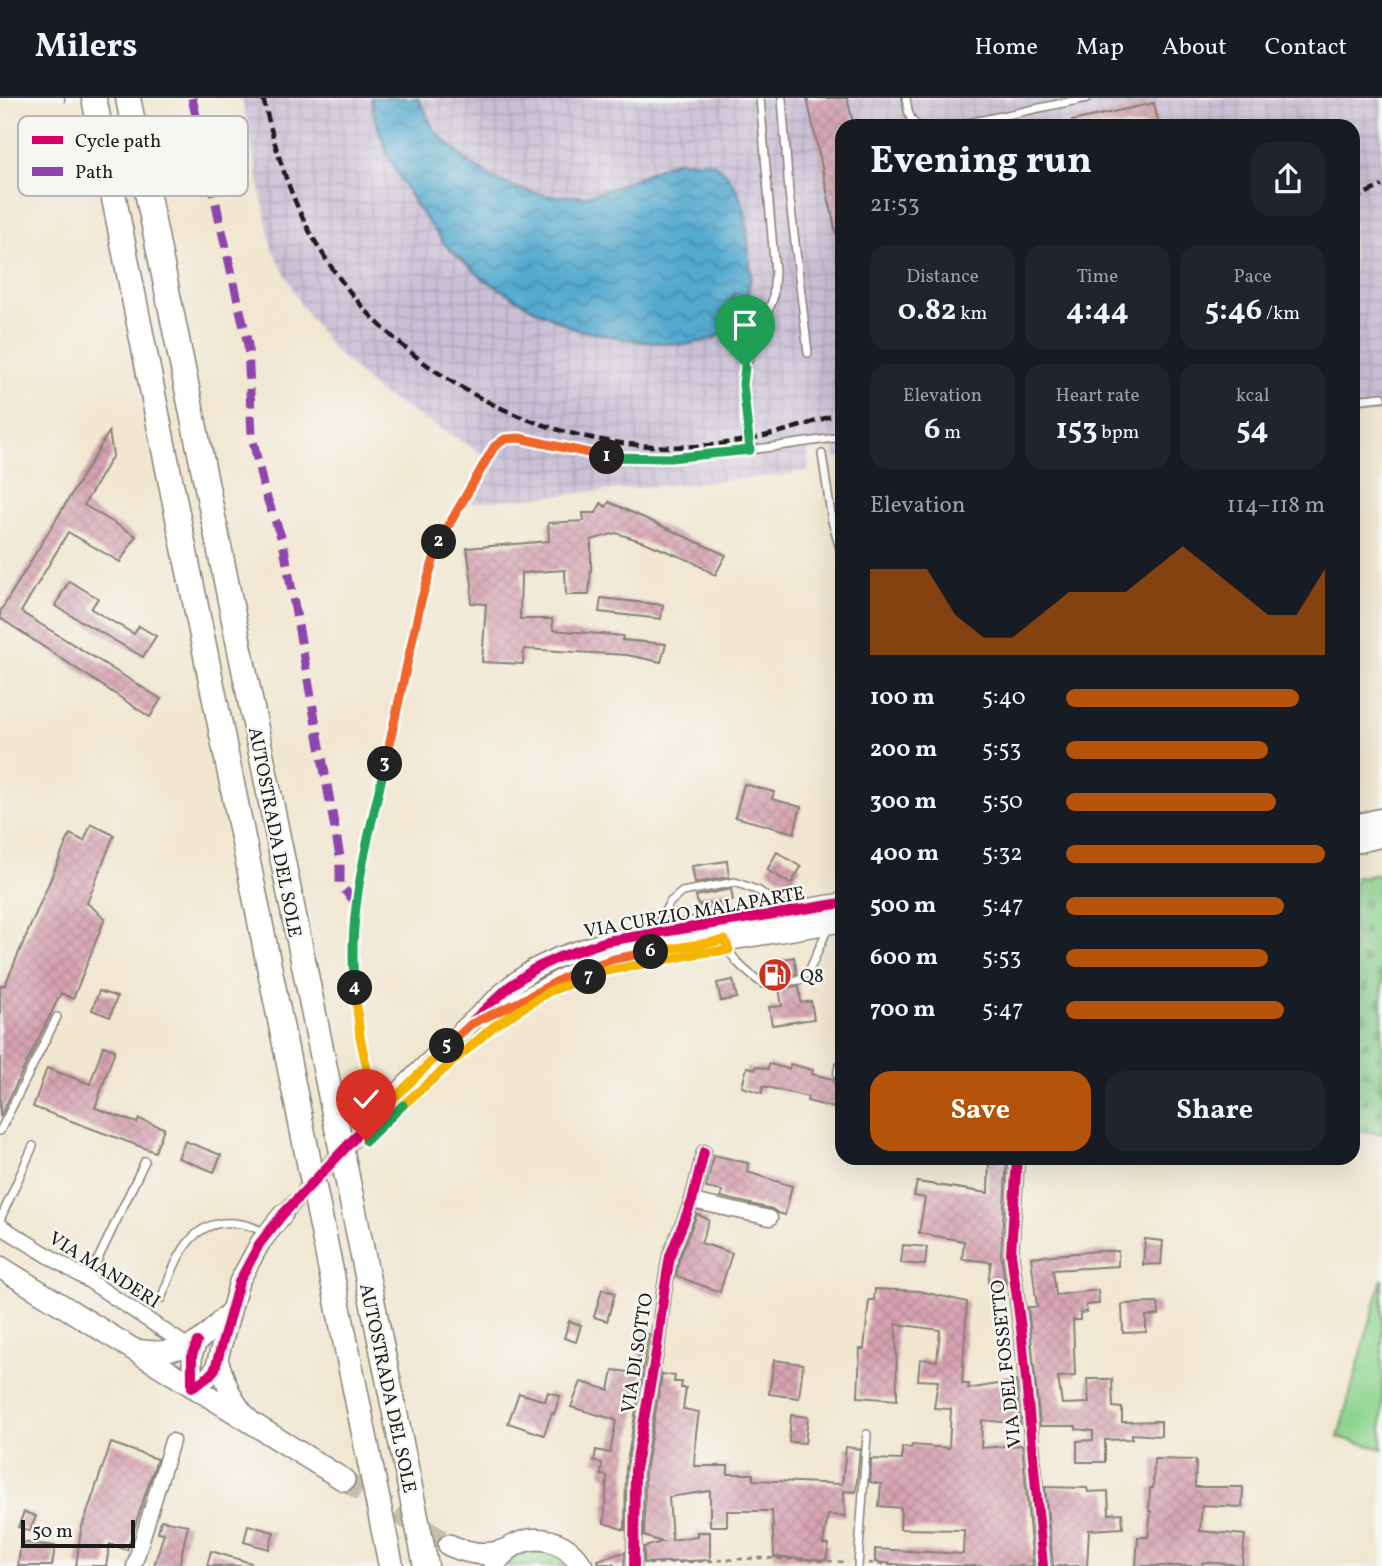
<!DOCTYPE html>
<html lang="en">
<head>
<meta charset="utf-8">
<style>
	body { margin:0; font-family:Vollkorn,serif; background:#20242c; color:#f1f3f6; height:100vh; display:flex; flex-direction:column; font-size:26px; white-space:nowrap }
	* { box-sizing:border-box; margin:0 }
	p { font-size:23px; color:#9ea1a6 }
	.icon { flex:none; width:38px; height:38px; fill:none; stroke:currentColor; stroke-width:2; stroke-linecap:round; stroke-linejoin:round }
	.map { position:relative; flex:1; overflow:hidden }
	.panel { position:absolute; left:835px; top:21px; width:525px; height:1046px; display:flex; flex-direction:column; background:#171b24; border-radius:21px; box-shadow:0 7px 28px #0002 }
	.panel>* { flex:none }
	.scale { position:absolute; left:21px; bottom:18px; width:114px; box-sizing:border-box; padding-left:7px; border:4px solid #1c1c1c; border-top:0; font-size:19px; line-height:24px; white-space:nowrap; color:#1c1c1c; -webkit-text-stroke:5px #f6f6f2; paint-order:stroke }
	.pin { position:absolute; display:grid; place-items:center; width:60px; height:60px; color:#fff; margin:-72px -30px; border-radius:50% 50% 50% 0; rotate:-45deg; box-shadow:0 0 7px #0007 }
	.pin .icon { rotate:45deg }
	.km { position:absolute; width:35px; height:35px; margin:-18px; border-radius:50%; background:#222; color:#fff; font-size:19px; line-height:35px; text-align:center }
	.round { display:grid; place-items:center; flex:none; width:74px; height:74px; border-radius:21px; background:#20242c }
	.summary { display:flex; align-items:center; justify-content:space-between; height:119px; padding:0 35px }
	h1 { font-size:38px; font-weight:700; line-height:52px }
	.metrics { display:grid; grid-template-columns:repeat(3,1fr); gap:10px; height:119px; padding:7px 35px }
	.metrics div { display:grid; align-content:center; border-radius:18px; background:#20242c; text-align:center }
	.metrics b { font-size:30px; font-weight:700 }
	.metrics small { font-size:19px; font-weight:400 }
	.metrics p { font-size:19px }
	.chart { height:196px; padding:14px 35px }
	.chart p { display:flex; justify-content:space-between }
	.chart svg { width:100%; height:126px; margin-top:7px; fill:#b45309; opacity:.7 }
	.primary-button { display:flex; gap:14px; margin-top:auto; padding:14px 35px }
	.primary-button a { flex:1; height:80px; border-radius:21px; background:#b45309; color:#fff; font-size:28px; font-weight:700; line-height:80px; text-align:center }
	.primary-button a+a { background:#20242c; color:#f1f3f6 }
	ul { padding:0 35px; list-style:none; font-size:23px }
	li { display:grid; grid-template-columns:112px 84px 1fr; align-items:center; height:52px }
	li i { height:18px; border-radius:9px; background:#b45309 }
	header { display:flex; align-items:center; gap:42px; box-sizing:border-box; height:98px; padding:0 35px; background:#171b24; border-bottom:2px solid #363941 }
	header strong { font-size:33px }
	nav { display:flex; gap:38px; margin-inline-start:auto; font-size:24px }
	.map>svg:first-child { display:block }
	.industrial { fill:url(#industrial-grid) }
	.green { fill:#8ed48f; stroke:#557856; stroke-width:2 }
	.cemetery { fill:url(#cemetery-stones); stroke:#557856; stroke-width:2 }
	.water { fill:url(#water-waves); stroke:#376276; stroke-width:2 }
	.building { fill:url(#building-cross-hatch) }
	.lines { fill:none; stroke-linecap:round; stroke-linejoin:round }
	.secondary-tunnel { stroke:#c6beac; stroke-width:19; stroke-dasharray:19 10; stroke-linecap:butt }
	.primary-tunnel { stroke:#c6beac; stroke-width:21; stroke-dasharray:21 10; stroke-linecap:butt }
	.lane-casing { stroke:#868176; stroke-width:10 }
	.street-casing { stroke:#868176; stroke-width:17 }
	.secondary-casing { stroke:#868176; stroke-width:22 }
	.primary-casing { stroke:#868176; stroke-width:24 }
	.highway-casing { stroke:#868176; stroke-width:27 }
	.path { stroke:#868176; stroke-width:2.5; stroke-dasharray:5 5; stroke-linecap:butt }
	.lane { stroke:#fff; stroke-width:7 }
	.street { stroke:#fff; stroke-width:14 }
	.secondary { stroke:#fff; stroke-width:19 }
	.primary { stroke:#fff; stroke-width:21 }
	.highway { stroke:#fff; stroke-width:24 }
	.rail { stroke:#1c1c1c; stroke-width:4.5; stroke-dasharray:10 5; stroke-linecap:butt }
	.quiet { stroke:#8e44ad; stroke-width:9; stroke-dasharray:18 9; stroke-linecap:butt }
	.cycleway-casing { stroke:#f6f6f2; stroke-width:15 }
	.cycleway { stroke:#d6006c; stroke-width:10 }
	.split-1-casing { stroke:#fff; stroke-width:14 }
	.split-2-casing { stroke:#fff; stroke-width:14 }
	.split-3-casing { stroke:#fff; stroke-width:14 }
	.split-4-casing { stroke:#fff; stroke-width:14 }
	.split-5-casing { stroke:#fff; stroke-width:14 }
	.split-6-casing { stroke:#fff; stroke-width:14 }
	.split-7-casing { stroke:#fff; stroke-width:14 }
	.split-8-casing { stroke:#fff; stroke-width:14 }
	.split-9-casing { stroke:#fff; stroke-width:14 }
	.split-1 { stroke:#22a559; stroke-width:9 }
	.split-2 { stroke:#f0652b; stroke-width:9 }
	.split-3 { stroke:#f0652b; stroke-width:9 }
	.split-4 { stroke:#22a559; stroke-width:9 }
	.split-5 { stroke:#f5b400; stroke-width:9 }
	.split-6 { stroke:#f0652b; stroke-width:9 }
	.split-7 { stroke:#f5b400; stroke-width:9 }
	.split-8 { stroke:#f5b400; stroke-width:9 }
	.split-9 { stroke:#22a559; stroke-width:9 }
	.labels { text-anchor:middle; stroke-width:5; stroke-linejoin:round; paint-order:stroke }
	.street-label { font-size:19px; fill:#1c1c1c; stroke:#f6f6f2 }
	.poi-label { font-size:19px; fill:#1c1c1c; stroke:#f6f6f2; text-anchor:start }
	.key { fill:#f6f6f2; stroke:#b5b5b2; stroke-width:2 }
	.key-label { font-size:19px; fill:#1c1c1c }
</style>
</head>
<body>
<header>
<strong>Milers</strong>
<nav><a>Home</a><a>Map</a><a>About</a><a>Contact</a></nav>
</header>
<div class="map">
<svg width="1382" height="1468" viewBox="0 0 1382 1468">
	<defs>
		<pattern id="industrial-grid" width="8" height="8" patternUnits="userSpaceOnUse" patternTransform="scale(1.75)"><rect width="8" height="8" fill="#cabfd6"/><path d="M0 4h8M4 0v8" fill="none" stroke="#ada4b7"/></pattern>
		<pattern id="cemetery-stones" width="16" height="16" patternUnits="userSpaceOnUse" patternTransform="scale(1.75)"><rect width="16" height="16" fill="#8ed48f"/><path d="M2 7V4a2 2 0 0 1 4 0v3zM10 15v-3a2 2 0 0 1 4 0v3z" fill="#7ab57b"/></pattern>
		<pattern id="water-waves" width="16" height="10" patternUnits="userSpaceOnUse" patternTransform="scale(1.75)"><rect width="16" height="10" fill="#52a9cf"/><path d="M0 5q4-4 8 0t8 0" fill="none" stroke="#4389a7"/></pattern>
		<pattern id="building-cross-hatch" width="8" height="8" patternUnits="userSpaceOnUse" patternTransform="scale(1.75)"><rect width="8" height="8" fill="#d6a2b2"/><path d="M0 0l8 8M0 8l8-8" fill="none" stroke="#b78b98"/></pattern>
	</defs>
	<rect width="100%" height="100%" fill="#f6f6f2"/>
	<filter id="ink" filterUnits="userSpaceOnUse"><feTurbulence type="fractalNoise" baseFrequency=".0143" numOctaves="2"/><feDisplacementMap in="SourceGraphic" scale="14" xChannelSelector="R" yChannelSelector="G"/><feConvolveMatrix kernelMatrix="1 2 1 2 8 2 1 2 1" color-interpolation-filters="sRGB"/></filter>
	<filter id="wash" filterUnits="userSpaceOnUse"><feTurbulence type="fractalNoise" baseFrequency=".00686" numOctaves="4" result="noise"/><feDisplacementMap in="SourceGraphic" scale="28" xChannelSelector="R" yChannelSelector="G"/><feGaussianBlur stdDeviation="1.57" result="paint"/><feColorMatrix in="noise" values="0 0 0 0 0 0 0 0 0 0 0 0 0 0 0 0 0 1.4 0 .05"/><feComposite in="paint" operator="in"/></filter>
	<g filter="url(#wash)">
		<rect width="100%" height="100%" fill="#f1e6d0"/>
		<path class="industrial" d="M242,0H1382V314L1353,317V28H842V360L835,361L833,349L808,352L809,372L781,377L471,405L497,364L378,294L332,250L301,207L272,150Z"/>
		<g class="green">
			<path d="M1382,1180V1351L1338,1339Z"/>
			<path d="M531,1452C546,1452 559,1455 568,1468H506C512,1459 521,1456 531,1452Z"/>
		</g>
		<path class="cemetery" d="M1382,776V1036L1353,1031V797L1356,779Z"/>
		<path class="water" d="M371,0H418L435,34L470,65L496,82L523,92L551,98H586L613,90L675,63H709L724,73L738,93L745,113L751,179L747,199L735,195L724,217L738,224L716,240L685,247L638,243L577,232L532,210L485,182L448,150L416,108L389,60L375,21Z"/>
		<g id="blocks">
			<g class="building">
				<path d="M807,0H847L854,28H842V134L836,135Z"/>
				<path d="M1154,5L1159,28H1072V23Z"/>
				<path d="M109,334L113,357L84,407L136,438L120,464L68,434L21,514L161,601L150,619L0,520V514Z"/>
				<path d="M609,404L726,457L715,477L691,463L644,444L616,435L591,442V471L589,497H566L565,472L521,475L520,521H552L553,532L623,538L622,542L666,546L661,564L627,557L524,551L523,566L482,564L486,506L471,505L472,486L467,450L549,443L548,425L584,423L583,415H596L601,405L606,409Z"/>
				<path d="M69,483L98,500L91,511L134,536L139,528L156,538L143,559L55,508Z"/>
				<path d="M601,500L663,507L661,521L599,514Z"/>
				<path d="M744,686L774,694L772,701L801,709L794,735L735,719Z"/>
				<path d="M91,726L114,737L87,805L105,820L73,901L61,895L0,1019V888L5,887L70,736L84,743Z"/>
				<path d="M777,754L801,769L791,786L767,772Z"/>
				<path d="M727,763L729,779L695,785L692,768Z"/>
				<path d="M731,791L733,802L698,807L696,798Z"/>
				<path d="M794,859L797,876L777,878L774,863Z"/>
				<path d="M733,882L737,900L721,903L717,885Z"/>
				<path d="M799,888L801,905L811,903L814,921L772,927L769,909L782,908L779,890Z"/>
				<path d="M99,893L117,899L110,919L92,912Z"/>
				<path d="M103,948L115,952L95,1010L137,1025L139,1021L164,1030L155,1054L33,1009L47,970L90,986Z"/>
				<path d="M769,966L789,971L790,966L813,972L812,976L833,981L834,985L842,987V1012L807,1003L808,999L763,988L762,995L742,989L747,969L756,971V968L768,971Z"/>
				<path d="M185,1043L221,1057L214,1074L178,1060Z"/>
				<path d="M714,1057L748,1065L747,1074L792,1088L785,1117L778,1115L772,1111L721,1099L722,1093L706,1090Z"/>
				<path d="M989,1060H1007L1001,1155L1005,1186L988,1185L991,1164L962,1161L964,1143L919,1135L925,1100L914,1098L917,1084L988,1095Z"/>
				<path d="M697,1116L709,1122L701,1145L732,1155L720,1194L676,1178L679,1161Z"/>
				<path d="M1145,1141L1163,1143L1161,1166L1143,1167Z"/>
				<path d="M903,1147L927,1149L925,1167L901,1165Z"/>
				<path d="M1097,1153H1118V1168L1053,1172L1056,1197L1098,1192L1099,1206L1086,1207L1087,1214L1080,1215V1222H1073L1075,1278L1058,1279L1062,1306L1089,1305L1087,1281H1112L1113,1309L1122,1310V1324L1161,1323V1338L1132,1336V1341L1105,1342V1364H1077V1343L1093,1342V1333L1076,1331V1328H1040L1028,1209H1037L1031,1159Z"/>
				<path d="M602,1191L615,1195L607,1223L594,1219Z"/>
				<path d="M875,1191L919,1193L967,1204L962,1286H969L968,1291L1016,1283L1020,1326L982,1322L981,1350L1022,1347L1033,1468H915L875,1464V1451L963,1456L964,1432L900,1431L901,1410L879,1408L881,1386L870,1384L871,1361L902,1362V1349L911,1350L912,1347L949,1350L951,1311L934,1310L938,1283L918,1282L920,1261L937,1263L940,1232L896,1226L897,1302L858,1299L860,1251H864L869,1202H874Z"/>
				<path d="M1158,1205L1159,1217L1146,1218V1234L1123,1235L1122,1206Z"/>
				<path d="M569,1223L581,1227L576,1244L564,1240Z"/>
				<path d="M643,1235L649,1236L626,1370L625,1432L604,1425L607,1378L601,1377L602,1365L594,1363L596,1352L610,1355L616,1322L571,1309L581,1284L609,1292L613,1272L637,1275Z"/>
				<path d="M774,1262L803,1266L799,1300L769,1296Z"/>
				<path d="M662,1276L675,1278L674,1284H682L681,1290H686L683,1311L699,1314L696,1335L694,1368H728V1376H753V1382L842,1386L846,1349L860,1351L856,1394L844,1393L845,1418L828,1417L823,1446L829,1447L826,1462L774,1459L772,1413H727V1428H710V1393L669,1399L672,1442L697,1438V1434H710V1462L644,1465V1449L662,1444L644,1438L645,1373Z"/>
				<path d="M548,1294L560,1298L554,1316L552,1315L544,1337L508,1325L519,1295L545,1303Z"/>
				<path d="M791,1317L808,1319L805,1345L789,1344Z"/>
				<path d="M111,1345L157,1361L127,1452L110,1446L106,1468H76L81,1432Z"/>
				<path d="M1154,1361L1196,1362L1195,1389H1243L1242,1409L1202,1407L1200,1433L1245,1437L1242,1467L1203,1464L1202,1468H1136L1138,1439H1148L1151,1413H1149L1150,1390H1153Z"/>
				<path d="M1045,1389L1087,1390L1088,1394L1108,1393L1109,1416L1122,1415L1123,1430L1089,1432L1087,1468H1053Z"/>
				<path d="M24,1414L36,1418L30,1433L18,1429Z"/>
				<path d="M161,1422L188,1427L179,1468H154L164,1435L158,1434Z"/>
				<path d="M248,1427L274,1434L269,1451L244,1444Z"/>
				<path d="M21,1444L55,1448L52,1468H18Z"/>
				<path d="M211,1453L251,1465V1468H207Z"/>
				<path d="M625,1454L624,1468H614L613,1466H599L598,1462Z"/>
			</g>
		</g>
	</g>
	<g filter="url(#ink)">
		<use href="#blocks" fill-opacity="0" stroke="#868176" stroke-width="2"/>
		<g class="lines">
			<path class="secondary-tunnel" d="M283,1116L366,1028"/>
			<path class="primary-tunnel" d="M344,1382L448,1446"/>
			<g class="lane-casing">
				<g id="lane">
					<path d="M760,0L775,174L773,201L745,269L744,278L750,352L842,339"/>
					<path d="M782,0L789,94L808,255"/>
					<path d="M906,0C908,11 908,22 918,28"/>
					<path d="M954,28L1087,0"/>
					<path d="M1353,302L1382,299"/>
					<path d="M822,356L832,423L842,458"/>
					<path d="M655,831L670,804L682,794L735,784L759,793L784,812"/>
					<path d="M726,846C733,864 748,875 763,886L800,882L810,871L828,830"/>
					<path d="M376,1013L360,939L352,871L353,840L357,806L362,773L371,727L421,503L439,443L494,349L505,341L519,340L605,359L670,360L750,352"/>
					<path d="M0,1033L57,919"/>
					<path d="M0,1122L33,1048"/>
					<path d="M88,1182L145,1063"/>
					<path d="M161,1201C176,1164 189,1116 241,1126C250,1127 259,1132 267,1135"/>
					<path d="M858,1468L867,1336"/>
				</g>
			</g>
			<g class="street-casing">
				<g id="street">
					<path d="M841,976L842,970"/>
					<path d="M1017,1060L1011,1155L1022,1238L1043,1468"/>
					<path d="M692,1103L770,1120"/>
					<path d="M0,1128L88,1182L187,1248"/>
					<path d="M134,1468L172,1343"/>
					<path d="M634,1468L635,1372L657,1249L664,1194L670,1158L692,1103L704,1054"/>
				</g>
			</g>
			<g class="secondary-casing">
				<g id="secondary">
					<path d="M1353,727L1382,720"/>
					<path d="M1353,746L1382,739"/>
					<path d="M484,920L521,903L576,873L614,861L842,824"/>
					<path d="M366,1028L428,965L510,888L534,871L559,859L607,843L842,805"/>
					<path d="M197,1244L192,1257V1289L208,1279L215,1271L239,1184L260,1145L283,1116"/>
					<path d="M131,1250C153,1254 182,1256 201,1241C211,1233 220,1223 229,1214"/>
					<path d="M218,1262C227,1287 231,1302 250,1322"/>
				</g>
			</g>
			<g class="primary-casing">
				<g id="primary">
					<path d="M0,1169L344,1382"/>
					<path d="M449,1447C469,1456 491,1460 511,1449"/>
					<path d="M494,1468C515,1432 561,1433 582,1468"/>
				</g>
			</g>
			<g class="highway-casing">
				<g id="highway">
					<path d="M94,0L164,351L391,1468"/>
					<path d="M128,0L426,1468"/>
				</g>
			</g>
			<g class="path">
				<path d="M868,1465L900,1468"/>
				<path d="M648,1466L764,1460L848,1464"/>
			</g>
			<use href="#lane" class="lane"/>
			<use href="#street" class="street"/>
			<use href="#secondary" class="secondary"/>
			<use href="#primary" class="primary"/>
			<use href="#highway" class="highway"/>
			<g class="rail">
				<path d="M263,0C276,53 291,106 321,153C399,280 550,357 698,348C747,345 796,331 842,314"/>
				<path d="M1353,101L1382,88"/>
			</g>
			<g class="quiet">
				<path d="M64,0H65"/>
				<path d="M192,0L248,247L252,338L264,392L283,444L340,759V787L357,806"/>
			</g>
			<g class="cycleway-casing">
				<g id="cycleway">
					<path d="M1017,1060L1011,1155L1022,1238L1043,1468"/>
					<path d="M197,1244L192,1257V1289L208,1279L215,1271L239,1184L260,1145L283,1116L366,1028L428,965L510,888L534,871L559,859L607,843L842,805"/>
					<path d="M634,1468L635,1372L657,1249L664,1194L670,1158L692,1103L704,1054"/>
				</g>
			</g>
			<use href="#cycleway" class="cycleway"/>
		</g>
	</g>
	<g class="lines" filter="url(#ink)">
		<g class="split-1-casing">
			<path id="split-1" d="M607,359L670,360L750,352L743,286L745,269"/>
		</g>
		<g class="split-2-casing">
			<path id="split-2" d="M439,444L494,349L505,341L519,340L607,359"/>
		</g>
		<g class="split-3-casing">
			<path id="split-3" d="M385,666L421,503L439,444"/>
		</g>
		<g class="split-4-casing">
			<path id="split-4" d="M355,890C346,817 369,737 385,666"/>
		</g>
		<g class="split-5-casing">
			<path id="split-5" d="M355,890L360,939L377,1017L447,948"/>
		</g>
		<g class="split-6-casing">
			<path id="split-6" d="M447,948L471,926L521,903L576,873L614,861L651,854"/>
		</g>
		<g class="split-7-casing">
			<path id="split-7" d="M589,879L601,874L701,855L729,852L725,842L651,854"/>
		</g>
		<g class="split-8-casing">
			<path id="split-8" d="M403,1007L494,928L550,893L589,879"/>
		</g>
		<g class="split-9-casing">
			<path id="split-9" d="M366,1043L403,1007"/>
		</g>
		<use href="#split-1" class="split-1"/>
		<use href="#split-2" class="split-2"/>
		<use href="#split-3" class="split-3"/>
		<use href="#split-4" class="split-4"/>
		<use href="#split-5" class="split-5"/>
		<use href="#split-6" class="split-6"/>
		<use href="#split-7" class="split-7"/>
		<use href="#split-8" class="split-8"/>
		<use href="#split-9" class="split-9"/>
	</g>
	<defs>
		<g id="fuel-disc" transform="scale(1.75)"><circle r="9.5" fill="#c8321e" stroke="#f6f6f2"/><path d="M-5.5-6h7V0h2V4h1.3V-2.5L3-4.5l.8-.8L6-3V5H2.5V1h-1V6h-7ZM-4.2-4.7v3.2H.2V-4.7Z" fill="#fff"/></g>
	</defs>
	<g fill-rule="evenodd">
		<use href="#fuel-disc" x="775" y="877"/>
	</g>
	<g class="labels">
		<g class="street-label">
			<text transform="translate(276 734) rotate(79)" y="7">AUTOSTRADA DEL SOLE</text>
			<text transform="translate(694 813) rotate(-10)" y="7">VIA CURZIO MALAPARTE</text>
			<text transform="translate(105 1171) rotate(32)" y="7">VIA MANDERI</text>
			<text transform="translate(636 1255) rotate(-81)" y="7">VIA DI SOTTO</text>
			<text transform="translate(1005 1266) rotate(-96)" y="7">VIA DEL FOSSETTO</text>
			<text transform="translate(389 1290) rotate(78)" y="7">AUTOSTRADA DEL SOLE</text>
		</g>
		<g class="poi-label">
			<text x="800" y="884">Q8</text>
		</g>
	</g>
	<rect x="18" y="18" width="230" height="80" rx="10" class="key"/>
	<rect x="32" y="38" width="31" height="8" fill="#d6006c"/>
	<rect x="32" y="69" width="31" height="9" fill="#8e44ad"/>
	<g class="key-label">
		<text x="75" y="49">Cycle path</text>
		<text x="75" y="80">Path</text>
	</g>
</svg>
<div class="scale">50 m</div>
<div class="pin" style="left:745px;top:269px;background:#1e9e55"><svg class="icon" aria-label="arrive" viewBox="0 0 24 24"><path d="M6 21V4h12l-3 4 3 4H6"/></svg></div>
<div class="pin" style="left:366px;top:1043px;background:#d93025"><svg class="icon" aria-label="check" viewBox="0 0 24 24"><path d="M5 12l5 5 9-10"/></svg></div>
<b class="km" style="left:607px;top:359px">1</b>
<b class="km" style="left:439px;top:444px">2</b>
<b class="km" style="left:385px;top:666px">3</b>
<b class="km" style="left:355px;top:890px">4</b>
<b class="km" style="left:447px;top:948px">5</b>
<b class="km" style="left:651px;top:854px">6</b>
<b class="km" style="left:589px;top:879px">7</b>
<section class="panel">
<div class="summary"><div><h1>Evening run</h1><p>21:53</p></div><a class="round"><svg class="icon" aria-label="share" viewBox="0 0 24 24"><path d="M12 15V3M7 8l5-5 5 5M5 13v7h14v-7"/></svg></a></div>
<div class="metrics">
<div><p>Distance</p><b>0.82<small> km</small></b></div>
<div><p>Time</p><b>4:44</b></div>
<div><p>Pace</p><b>5:46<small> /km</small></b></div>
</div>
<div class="metrics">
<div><p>Elevation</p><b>6<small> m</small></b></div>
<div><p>Heart rate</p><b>153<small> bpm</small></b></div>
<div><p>kcal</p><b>54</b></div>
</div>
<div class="chart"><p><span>Elevation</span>114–118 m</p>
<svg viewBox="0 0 160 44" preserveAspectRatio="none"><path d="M0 44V14L10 14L20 14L30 30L40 38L50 38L60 30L70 22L80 22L90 22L100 14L110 6L120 14L130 22L140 30L150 30L160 14V44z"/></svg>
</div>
<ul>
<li><b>100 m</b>5:40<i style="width:90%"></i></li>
<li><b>200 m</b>5:53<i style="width:78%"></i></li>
<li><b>300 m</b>5:50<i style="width:81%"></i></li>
<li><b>400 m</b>5:32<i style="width:100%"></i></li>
<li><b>500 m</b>5:47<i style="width:84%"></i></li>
<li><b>600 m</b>5:53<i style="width:78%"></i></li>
<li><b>700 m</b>5:47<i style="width:84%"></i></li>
</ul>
<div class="primary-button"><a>Save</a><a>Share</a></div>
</section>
</div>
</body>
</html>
